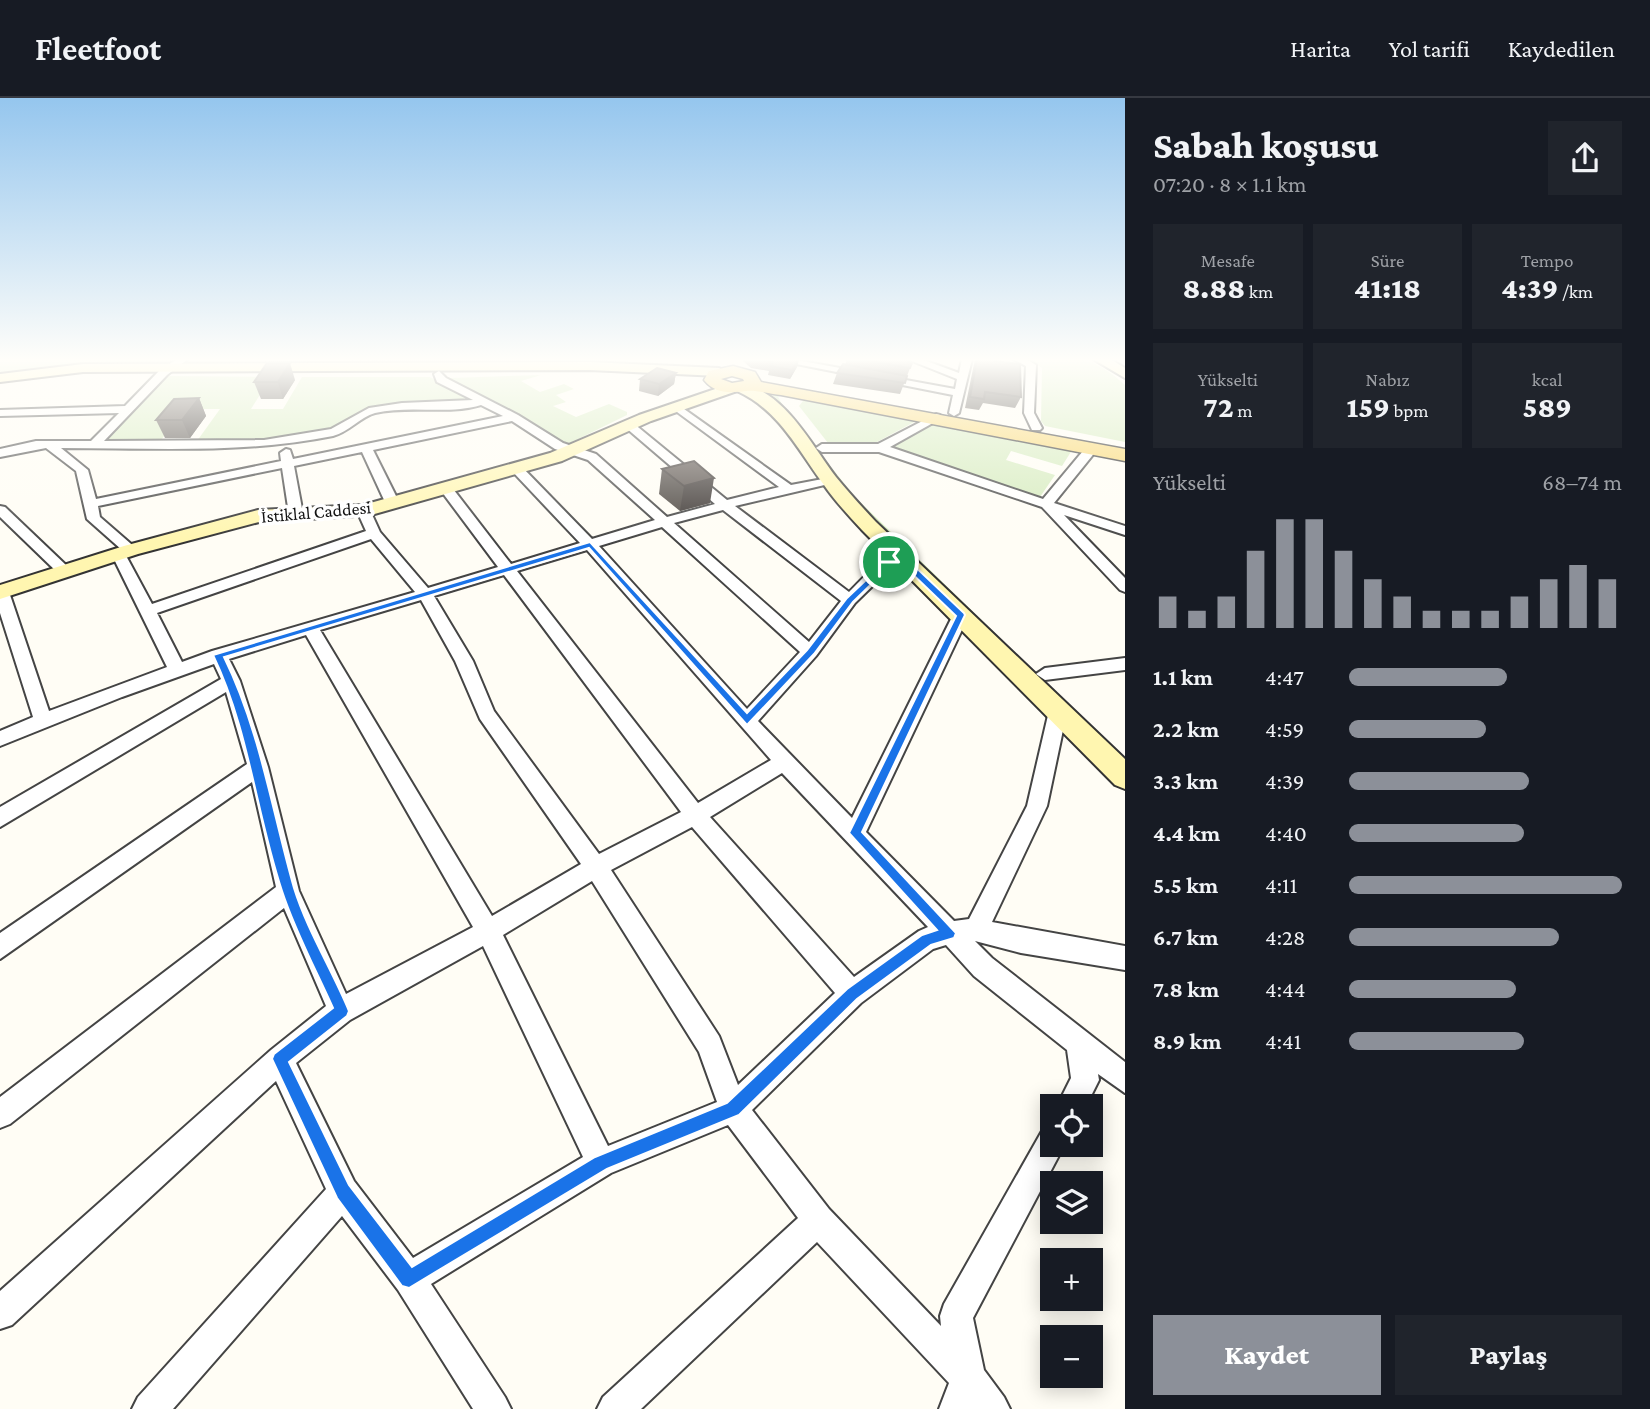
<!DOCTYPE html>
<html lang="tr">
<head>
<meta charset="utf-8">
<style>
	body { margin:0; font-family:"Crimson Pro",serif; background:#20242c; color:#f1f3f6; height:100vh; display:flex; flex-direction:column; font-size:26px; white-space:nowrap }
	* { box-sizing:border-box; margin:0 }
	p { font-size:23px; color:#9ea1a6 }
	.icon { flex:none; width:38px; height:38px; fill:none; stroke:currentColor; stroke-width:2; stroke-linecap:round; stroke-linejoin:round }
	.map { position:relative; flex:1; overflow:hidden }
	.panel { display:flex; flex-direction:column; background:#171b24; width:525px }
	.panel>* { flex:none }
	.controls { position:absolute; left:1040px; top:996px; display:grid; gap:14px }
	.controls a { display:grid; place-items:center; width:63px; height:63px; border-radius:0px; background:#171b24; box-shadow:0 4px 18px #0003; font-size:35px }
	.pin { position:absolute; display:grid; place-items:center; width:60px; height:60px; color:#fff; margin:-30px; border:4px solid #fff; border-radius:50%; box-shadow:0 2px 7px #0007 }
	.round { display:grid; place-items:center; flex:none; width:74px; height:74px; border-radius:0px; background:#20242c }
	.overview { display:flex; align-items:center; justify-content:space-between; height:119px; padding:0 28px }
	h1 { font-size:38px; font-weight:800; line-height:52px }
	.figures { display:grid; grid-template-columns:repeat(3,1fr); gap:10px; height:119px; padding:7px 28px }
	.figures div { display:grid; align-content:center; border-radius:0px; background:#20242c; text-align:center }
	.figures b { font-size:30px; font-weight:800 }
	.figures small { font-size:19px; font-weight:400 }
	.figures p { font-size:19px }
	.chart { height:196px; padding:14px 28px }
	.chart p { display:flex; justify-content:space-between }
	.chart svg { width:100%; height:126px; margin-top:7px; stroke:#8c9099; stroke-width:6 }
	.button { display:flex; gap:14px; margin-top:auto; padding:14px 28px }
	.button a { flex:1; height:80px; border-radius:0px; background:#8c9099; color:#fff; font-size:28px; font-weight:800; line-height:80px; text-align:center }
	.button a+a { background:#20242c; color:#f1f3f6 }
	ul { padding:0 28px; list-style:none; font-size:23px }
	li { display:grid; grid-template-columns:112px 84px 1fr; align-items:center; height:52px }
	li i { height:18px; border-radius:9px; background:#8c9099 }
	header { display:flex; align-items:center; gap:42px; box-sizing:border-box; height:98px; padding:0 35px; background:#171b24; border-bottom:2px solid #363941 }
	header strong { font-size:33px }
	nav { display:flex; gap:38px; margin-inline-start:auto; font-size:24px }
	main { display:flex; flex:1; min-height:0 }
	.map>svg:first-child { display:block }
	.green { fill:#d5ebbd }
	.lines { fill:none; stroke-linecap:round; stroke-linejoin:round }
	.street-casing { stroke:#444; stroke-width:4 }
	.secondary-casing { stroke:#333; stroke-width:4 }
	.primary-casing { stroke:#222; stroke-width:3 }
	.street { fill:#fff; fill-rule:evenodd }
	.secondary { fill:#fff6b0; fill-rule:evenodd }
	.primary { fill:#f9d66b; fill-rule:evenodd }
	.wall { fill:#4d4742 }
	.shaded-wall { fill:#3f3936 }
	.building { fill:#5a524d; stroke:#3f3936; stroke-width:2 }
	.route { fill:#1a73e8; stroke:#fff; stroke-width:2; fill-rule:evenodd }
	.labels { text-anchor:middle; stroke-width:7; stroke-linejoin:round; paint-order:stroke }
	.far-street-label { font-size:18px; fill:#111; stroke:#fff }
</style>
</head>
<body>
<header>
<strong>Fleetfoot</strong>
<nav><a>Harita</a><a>Yol tarifi</a><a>Kaydedilen</a></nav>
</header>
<main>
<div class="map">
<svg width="1125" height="1311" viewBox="0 0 1125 1311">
	<rect width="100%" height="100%" fill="#fffdf5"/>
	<g class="green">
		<path d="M0,261H174L158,266H68L0,276Z"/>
		<path d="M1029,261C1074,261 1089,254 1125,287V344L1045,328L1041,323L1042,270Z"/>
		<path d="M541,277L521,283L540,294L564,286L574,291L556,297L566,304L553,308L576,319L609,306L627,314V317L568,346L560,345L524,320L449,280Z"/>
		<path d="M166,278L271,279L251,311H283L302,279H430L471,301L463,305L384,306L367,311L334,331L261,344L197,343L220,311H187L160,343H104Z"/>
		<path d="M763,294L776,295L784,310L855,399L1113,650L857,407Z"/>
		<path d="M809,301L918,322L875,345H828L799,308L803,303Z"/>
		<path d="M939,322L1074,349L1062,368L1011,353L1006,362L1055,377L1040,399L897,353L893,348Z"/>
	</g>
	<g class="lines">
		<g class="street-casing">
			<g id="street">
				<path d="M177,261H188L167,277L104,343L264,342L331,331L369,310L402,305L473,302L437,284L434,276L439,273L446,280L518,317L563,345L596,356L667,419L715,406L625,329V325H633L727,402L779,389L673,311V307L677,306L791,387L833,379V385L735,408L849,494C864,480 890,445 911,463L909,466L893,468L855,505L816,558L758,623L852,720L953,517L955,513H967L969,517L866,734L954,823L969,821L1027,708L1049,613L1052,608H1064L1067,613L1047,708L992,824L1125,848V872L1021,855L975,843L992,860L1125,964V995L1098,976L1099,982L1086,1008H1057L1071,980L1067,952L974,878L946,847L933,851L861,905L752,1012L829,1111L941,1228L940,1218L944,1206L1042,1033L1052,1029V1046H1065L973,1220L984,1272L1004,1299L1010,1311H939L949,1285L817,1144L641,1311H597L603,1299L798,1120L728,1027L611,1075L431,1186L505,1299L511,1311H473L398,1192L342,1118L173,1311H132L138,1299L326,1091L276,983L12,1227L0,1231V1193L271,952L326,908L284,810L10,1026L0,1030V999L276,789L252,684L0,861V835L247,666L226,594L0,729V709L221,581L214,566L122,599L0,648V633L33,619L0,515V489L9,494L49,613L167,569L111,455L113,452H122L87,421L76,373L46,350L0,359V351L36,343H91L119,315L0,318V312L125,308L159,273ZM481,307L503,318L293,361L290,352L286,351L280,355L281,363L96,401L88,372L61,350C152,350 244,356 333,338C349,334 360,319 375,315C410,307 448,317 481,307ZM512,323L555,351L588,362L655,422L592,441L520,367H512V373L580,445L511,466L450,387L445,386L439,390L498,469L428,490L380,434L369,410L364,409L357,413L366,433L152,506L124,454L131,456L138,452L100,419L98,408L282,370L289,416L296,420L303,416L294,368L362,354L385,404L392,408L399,404L373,352ZM723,412L841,503L809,544L674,425ZM662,429L800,554L747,611L599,448ZM371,441L415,494L212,553L182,564L157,515ZM587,452L771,662L698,705L517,473ZM504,477L681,714L599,756L494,613L473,563L434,498ZM421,502L455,563L480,621L581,766L492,818L320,532ZM306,537L473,829L346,896L299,793L268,669L240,583L229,561ZM782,675L928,829L919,833L854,879L710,719ZM692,729L835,895L738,987L719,938L611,772ZM592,783L699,954L717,1004L608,1048L503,837ZM483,848L583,1059L413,1160L354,1083L296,965L350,922Z"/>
				<path d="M771,261H791L955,291L957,281L907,261H921L959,275L962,261H972L959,315L954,318L949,315L953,297Z"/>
				<path d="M1013,261H1026L1036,267L1034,315L1042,330L1040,332H1032L1024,315L1026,268Z"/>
				<path d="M936,316L940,317V321L890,349L1043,401L1088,347H1096V353L1054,405L1125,428V437L1064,417L1125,480V494L1120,492L1042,409L879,354H822L816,350L822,346H878Z"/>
				<path d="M0,408L5,409L68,469L70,472L68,475H58L0,419Z"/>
				<path d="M1125,560V572L1045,582L1036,576L1045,570Z"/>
			</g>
		</g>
		<g class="secondary-casing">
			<g id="secondary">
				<path d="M1093,261H1110L1125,270V280Z"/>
				<path d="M590,264L719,270L726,274L719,278L590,272L83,274L0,284V276L83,266Z"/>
				<path d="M742,285C787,297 810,345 836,379C849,395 862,409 876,424L1125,661V691L1115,687L862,432C849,418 835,403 824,387C798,352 779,312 737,293L651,323L562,363L371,417L259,424L138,456L0,501V487L124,448L258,412L363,407L550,355L639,317L727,287Z"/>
			</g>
		</g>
		<g class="primary-casing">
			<path id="primary" d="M733,268L755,274L761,284L1125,351V363L781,297C770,296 757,292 746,293C730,295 715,296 704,282L709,273ZM732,278L743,281L744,283L732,285L721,281Z"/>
		</g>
		<use href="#street" class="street"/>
		<use href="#secondary" class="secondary"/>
		<use href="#primary" class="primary"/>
	</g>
	<g class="wall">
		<path d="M743,261H799L797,269L790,281L768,277L769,273L751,270L743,263Z"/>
		<path d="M847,261H909L908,264L912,265L900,296L833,286L837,275L845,267Z"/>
		<path d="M975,261H995V263L1021,299L1015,310L983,305L979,312L965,310Z"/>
		<path d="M676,275L674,286L658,298L639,293L640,281Z"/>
		<path d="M295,282L283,301H261L254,284Z"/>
		<path d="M199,300L206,318L190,340H165L156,322Z"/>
		<path d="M662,371L710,405L680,413L659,396Z"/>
	</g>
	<g class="shaded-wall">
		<path d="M799,261L797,269L790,281L792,272Z"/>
		<path d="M290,265L295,282L283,301L278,284Z"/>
		<path d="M676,275L674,286L658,298L659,286Z"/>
		<path d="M199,300L206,318L190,340L182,322Z"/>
		<path d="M714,380L710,405L680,413L684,388Z"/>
	</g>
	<g class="building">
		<path d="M756,261H799L792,272L771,268L773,264Z"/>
		<path d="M858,261H909L908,264L912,265L910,270Z"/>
		<path d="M977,261H995V263L1020,266L1021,299L985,294L984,301L970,299Z"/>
		<path d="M267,265H290L278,284H254Z"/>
		<path d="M843,266L907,278L905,285L837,275Z"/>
		<path d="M657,270L676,275L659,286L640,281Z"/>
		<path d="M199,300L182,322H156L174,301Z"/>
		<path d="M694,363L714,380L684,388L662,371Z"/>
	</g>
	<linearGradient id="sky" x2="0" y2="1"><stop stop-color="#95c6ee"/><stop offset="0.59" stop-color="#fffefa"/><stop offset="1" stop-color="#fffefa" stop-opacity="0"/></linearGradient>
	<rect width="1125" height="444" fill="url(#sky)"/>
	<path class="route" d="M590,444L747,615L807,552L847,500L886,463L907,461L964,515L965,517L862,734L956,835L954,840L931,847L857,901L739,1017L607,1071L409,1190L402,1188L337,1100L272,961L274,956L333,910C316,872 295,833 282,793C256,715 249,632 213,557ZM589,450L747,627L814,556L853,504L891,467L902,466L956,518L849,735L937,832L922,837L847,891L727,1005L595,1059L412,1169L349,1087L289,964L347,918L349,913C332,872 307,832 294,790C272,713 260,632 224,559Z"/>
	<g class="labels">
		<g class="far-street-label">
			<text transform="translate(316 414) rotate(-5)" y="6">İstiklal Caddesi</text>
		</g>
	</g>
</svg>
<div class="controls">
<a><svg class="icon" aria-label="locate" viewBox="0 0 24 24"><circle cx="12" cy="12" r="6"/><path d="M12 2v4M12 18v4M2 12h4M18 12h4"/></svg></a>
<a><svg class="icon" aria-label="layers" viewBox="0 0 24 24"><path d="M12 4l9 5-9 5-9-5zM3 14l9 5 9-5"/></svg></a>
<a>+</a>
<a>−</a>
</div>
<div class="pin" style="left:889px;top:464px;background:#1e9e55"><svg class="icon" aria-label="arrive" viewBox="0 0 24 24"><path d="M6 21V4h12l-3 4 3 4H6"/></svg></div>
</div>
<section class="panel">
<div class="overview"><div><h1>Sabah koşusu</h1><p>07:20 · 8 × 1.1 km</p></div><a class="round"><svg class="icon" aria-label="share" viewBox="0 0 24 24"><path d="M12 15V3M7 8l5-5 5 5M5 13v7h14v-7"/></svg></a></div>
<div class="figures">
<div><p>Mesafe</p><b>8.88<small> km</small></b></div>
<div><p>Süre</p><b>41:18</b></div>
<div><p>Tempo</p><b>4:39<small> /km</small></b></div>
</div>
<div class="figures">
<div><p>Yükselti</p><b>72<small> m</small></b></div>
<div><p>Nabız</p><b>159<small> bpm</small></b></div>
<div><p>kcal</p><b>589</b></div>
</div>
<div class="chart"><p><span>Yükselti</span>68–74 m</p>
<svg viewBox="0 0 160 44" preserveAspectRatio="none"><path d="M5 44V33M15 44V38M25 44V33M35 44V17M45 44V6M55 44V6M65 44V17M75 44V27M85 44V33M95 44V38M105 44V38M115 44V38M125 44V33M135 44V27M145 44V22M155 44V27"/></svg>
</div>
<ul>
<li><b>1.1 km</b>4:47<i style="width:58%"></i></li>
<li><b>2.2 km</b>4:59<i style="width:50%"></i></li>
<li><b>3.3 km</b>4:39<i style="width:66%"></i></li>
<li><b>4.4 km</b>4:40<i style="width:64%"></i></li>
<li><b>5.5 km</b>4:11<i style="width:100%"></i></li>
<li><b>6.7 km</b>4:28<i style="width:77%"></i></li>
<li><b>7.8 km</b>4:44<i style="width:61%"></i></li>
<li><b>8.9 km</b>4:41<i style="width:64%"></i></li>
</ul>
<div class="button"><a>Kaydet</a><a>Paylaş</a></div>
</section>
</main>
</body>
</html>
